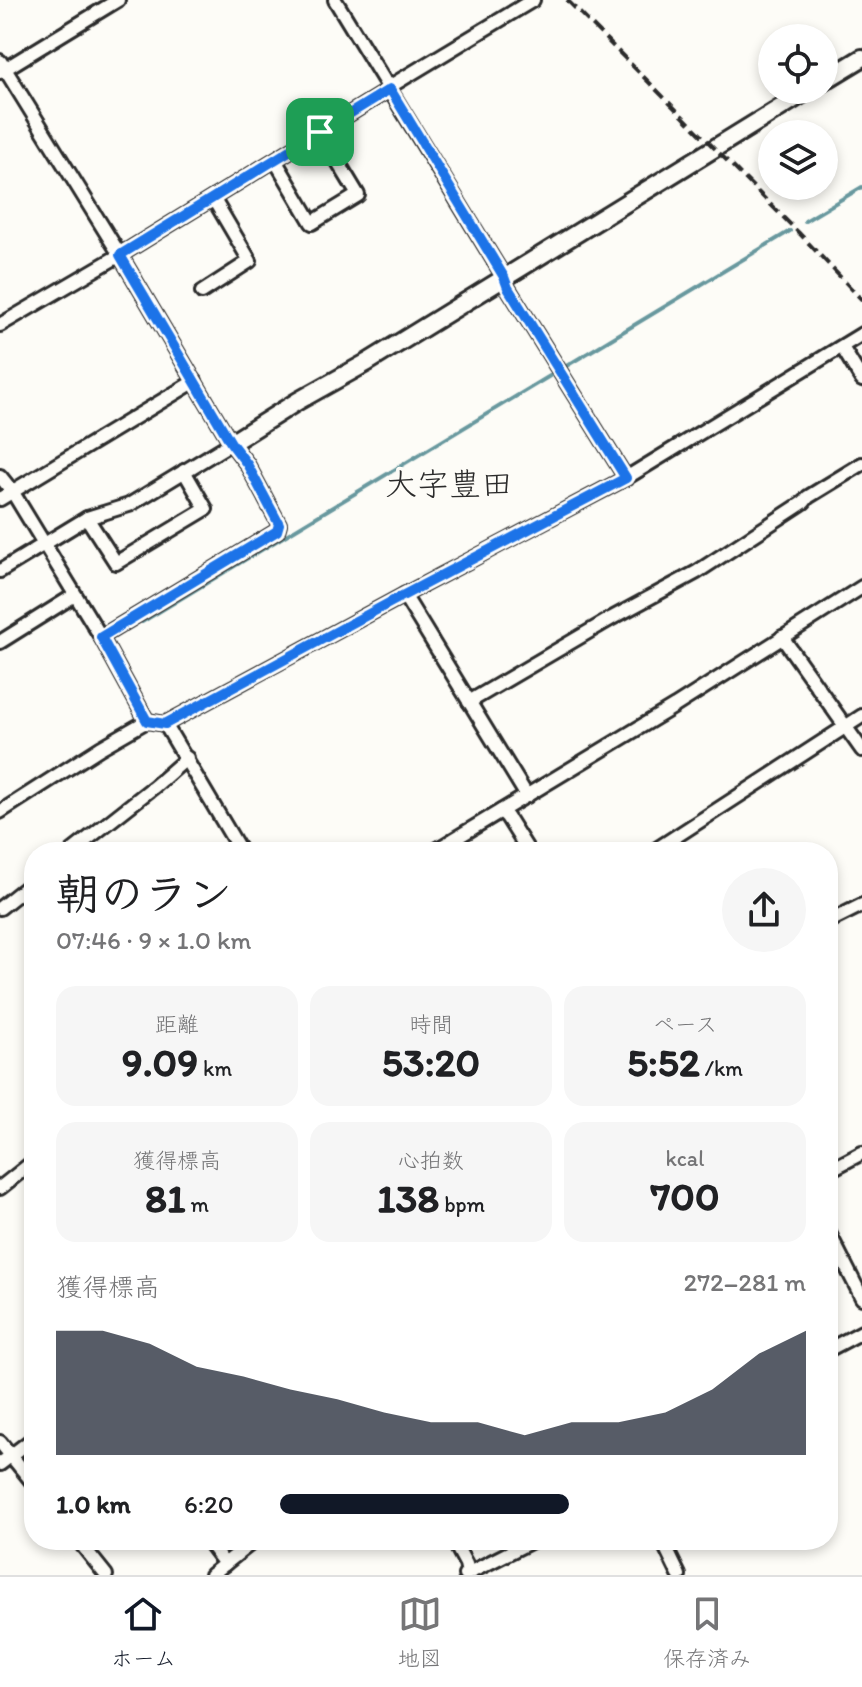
<!DOCTYPE html>
<html lang="ja">
<head>
<meta charset="utf-8">
<style>
	body { margin:0; font-family:Itim,"Klee One",sans-serif; background:#f6f6f6; color:#202124; height:100vh; display:flex; flex-direction:column; font-size:30px; white-space:nowrap }
	* { box-sizing:border-box; margin:0 }
	p { font-size:26px; color:#757577 }
	.icon { flex:none; width:44px; height:44px; fill:none; stroke:currentColor; stroke-width:2; stroke-linecap:round; stroke-linejoin:round }
	.map { position:relative; flex:1; overflow:hidden }
	.panel { position:absolute; left:24px; top:842px; width:814px; height:708px; display:flex; flex-direction:column; background:#fff; border-radius:32px; box-shadow:0 4px 12px #0003 }
	.panel>* { flex:none }
	.tools { position:absolute; left:758px; top:24px; display:grid; gap:16px }
	.tools a { display:grid; place-items:center; width:80px; height:80px; border-radius:50%; background:#fff; box-shadow:0 4px 12px #0003; font-size:40px }
	.pin { position:absolute; display:grid; place-items:center; width:68px; height:68px; color:#fff; margin:-34px; border-radius:16px; box-shadow:0 4px 12px #0006 }
	.round { display:grid; place-items:center; flex:none; width:84px; height:84px; border-radius:42px; background:#f6f6f6 }
	.head { display:flex; align-items:center; justify-content:space-between; height:136px; padding:0 32px }
	h1 { font-size:44px; font-weight:800; line-height:60px }
	.figures { display:grid; grid-template-columns:repeat(3,1fr); gap:12px; height:136px; padding:8px 32px }
	.figures div { display:grid; align-content:center; border-radius:20px; background:#f6f6f6; text-align:center }
	.figures b { font-size:40px; font-weight:800 }
	.figures small { font-size:22px; font-weight:400 }
	.figures p { font-size:22px }
	.chart { height:224px; padding:16px 32px }
	.chart p { display:flex; justify-content:space-between }
	.chart svg { width:100%; height:144px; margin-top:8px; fill:#111827; opacity:.7 }
	ul { padding:0 32px; list-style:none; font-size:26px }
	li { display:grid; grid-template-columns:128px 96px 1fr; align-items:center; height:60px }
	li i { height:20px; border-radius:10px; background:#111827 }
	.dock { display:flex; justify-content:space-around; align-items:center; height:112px; border-top:2px solid #e0e0e0; background:#fff; font-size:22px; color:#757577 }
	.dock a { display:grid; justify-items:center; gap:4px }
	.dock .current { color:#111827 }
	.map>svg:first-child { display:block }
	.lines { fill:none; stroke-linecap:round; stroke-linejoin:round }
	.stream { stroke:#67989e; stroke-width:4 }
	.minor-casing { stroke:#2b2b2b; stroke-width:18 }
	.tertiary-casing { stroke:#2b2b2b; stroke-width:22 }
	.minor { stroke:#fdfcf7; stroke-width:12 }
	.tertiary { stroke:#fdfcf7; stroke-width:16 }
	.rail { stroke:#2b2b2b; stroke-width:4; stroke-dasharray:12 6; stroke-linecap:butt }
	.route-casing { stroke:#fff; stroke-width:16 }
	.route { stroke:#1a73e8; stroke-width:10 }
	.labels { text-anchor:middle; stroke-width:7; stroke-linejoin:round; paint-order:stroke }
	.quarter-label { font-size:32px; fill:#2b2b2b; stroke:#fdfcf7 }
</style>
</head>
<body>
<div class="map">
<svg width="862" height="1575" viewBox="0 0 862 1575">
	<rect width="100%" height="100%" fill="#fdfcf7"/>
	<filter id="ink" filterUnits="userSpaceOnUse"><feTurbulence type="fractalNoise" baseFrequency=".0125" numOctaves="2"/><feDisplacementMap in="SourceGraphic" scale="16" xChannelSelector="R" yChannelSelector="G"/><feConvolveMatrix kernelMatrix="1 2 1 2 8 2 1 2 1" color-interpolation-filters="sRGB"/></filter>
	<g filter="url(#ink)">
		<g class="lines">
			<g class="stream">
				<path d="M805,221L862,187"/>
				<path d="M142,622L790,231"/>
			</g>
			<g class="minor-casing">
				<g id="minor">
					<path d="M335,0L504,277L508,288L626,478"/>
					<path d="M0,61L120,255L231,443L247,464L279,524L277,531L101,637"/>
					<path d="M0,72L118,0"/>
					<path d="M389,87L533,0"/>
					<path d="M275,160L312,223L358,195L320,132"/>
					<path d="M202,292L250,261L213,198"/>
					<path d="M0,325L120,255L390,89"/>
					<path d="M842,347L862,380"/>
					<path d="M0,476L12,491L101,637L147,721"/>
					<path d="M0,499L195,381"/>
					<path d="M87,518L116,563L206,509L184,471"/>
					<path d="M0,571L87,518L129,505L231,443"/>
					<path d="M404,595L527,796"/>
					<path d="M782,637L862,750"/>
					<path d="M0,642L75,595"/>
					<path d="M469,702L612,618L697,572L804,502L808,497L862,464"/>
					<path d="M165,724L241,852"/>
					<path d="M501,811L507,817L529,852"/>
					<path d="M0,812L100,748L147,721L165,724L404,595L626,478L862,334"/>
					<path d="M71,852L155,786L187,758"/>
					<path d="M433,852L675,706L862,587"/>
					<path d="M652,852L862,716"/>
					<path d="M0,908L34,881"/>
					<path d="M828,922L862,905"/>
					<path d="M828,1171L862,1153"/>
					<path d="M0,1188L34,1161"/>
					<path d="M828,1231L862,1298"/>
					<path d="M828,1350L862,1332"/>
					<path d="M0,1442L34,1484"/>
					<path d="M0,1464L34,1438"/>
					<path d="M78,1540L106,1575"/>
					<path d="M207,1540L225,1564"/>
					<path d="M453,1540L466,1564L468,1573"/>
					<path d="M662,1540L679,1575"/>
					<path d="M211,1575L255,1540"/>
					<path d="M465,1575L534,1540"/>
				</g>
			</g>
			<g class="tertiary-casing">
				<g id="tertiary">
					<path d="M824,81L862,58"/>
					<path d="M231,443L298,401L368,362L809,90"/>
				</g>
			</g>
			<use href="#minor" class="minor"/>
			<use href="#tertiary" class="tertiary"/>
			<path class="rail" d="M567,0L800,234L862,300"/>
		</g>
	</g>
	<g class="lines" filter="url(#ink)">
		<g class="route-casing">
			<path id="route" d="M390,89L504,277L508,288L626,478L404,595L165,724L147,721L101,637L277,531L279,524L247,464L231,443L120,255Z"/>
		</g>
		<use href="#route" class="route"/>
	</g>
	<g class="labels">
		<g class="quarter-label">
			<text x="449" y="495">大字豊田</text>
		</g>
	</g>
</svg>
<div class="tools">
<a><svg class="icon" aria-label="locate" viewBox="0 0 24 24"><circle cx="12" cy="12" r="6"/><path d="M12 2v4M12 18v4M2 12h4M18 12h4"/></svg></a>
<a><svg class="icon" aria-label="layers" viewBox="0 0 24 24"><path d="M12 4l9 5-9 5-9-5zM3 14l9 5 9-5"/></svg></a>
</div>
<div class="pin" style="left:320px;top:132px;background:#1e9e55"><svg class="icon" aria-label="arrive" viewBox="0 0 24 24"><path d="M6 21V4h12l-3 4 3 4H6"/></svg></div>
<section class="panel">
<div class="head"><div><h1>朝のラン</h1><p>07:46 · 9 × 1.0 km</p></div><a class="round"><svg class="icon" aria-label="share" viewBox="0 0 24 24"><path d="M12 15V3M7 8l5-5 5 5M5 13v7h14v-7"/></svg></a></div>
<div class="figures">
<div><p>距離</p><b>9.09<small> km</small></b></div>
<div><p>時間</p><b>53:20</b></div>
<div><p>ペース</p><b>5:52<small> /km</small></b></div>
</div>
<div class="figures">
<div><p>獲得標高</p><b>81<small> m</small></b></div>
<div><p>心拍数</p><b>138<small> bpm</small></b></div>
<div><p>kcal</p><b>700</b></div>
</div>
<div class="chart"><p><span>獲得標高</span>272–281 m</p>
<svg viewBox="0 0 160 44" preserveAspectRatio="none"><path d="M0 44V6L10 6L20 10L30 17L40 20L50 24L60 27L70 31L80 34L90 34L100 38L110 34L120 34L130 31L140 24L150 13L160 6V44z"/></svg>
</div>
<ul>
<li><b>1.0 km</b>6:20<i style="width:55%"></i></li>
</ul>
</section>
</div>
<nav class="dock">
<a class="current"><svg class="icon" aria-label="home" viewBox="0 0 24 24"><path d="M3 11l9-7 9 7M6 9v11h12V9"/></svg>ホーム</a>
<a><svg class="icon" aria-label="map" viewBox="0 0 24 24"><path d="M3 6l6-2 6 2 6-2v14l-6 2-6-2-6 2zM9 4v14M15 6v14"/></svg>地図</a>
<a><svg class="icon" aria-label="saved" viewBox="0 0 24 24"><path d="M7 4h10v16l-5-4-5 4z"/></svg>保存済み</a>
</nav>
</body>
</html>
